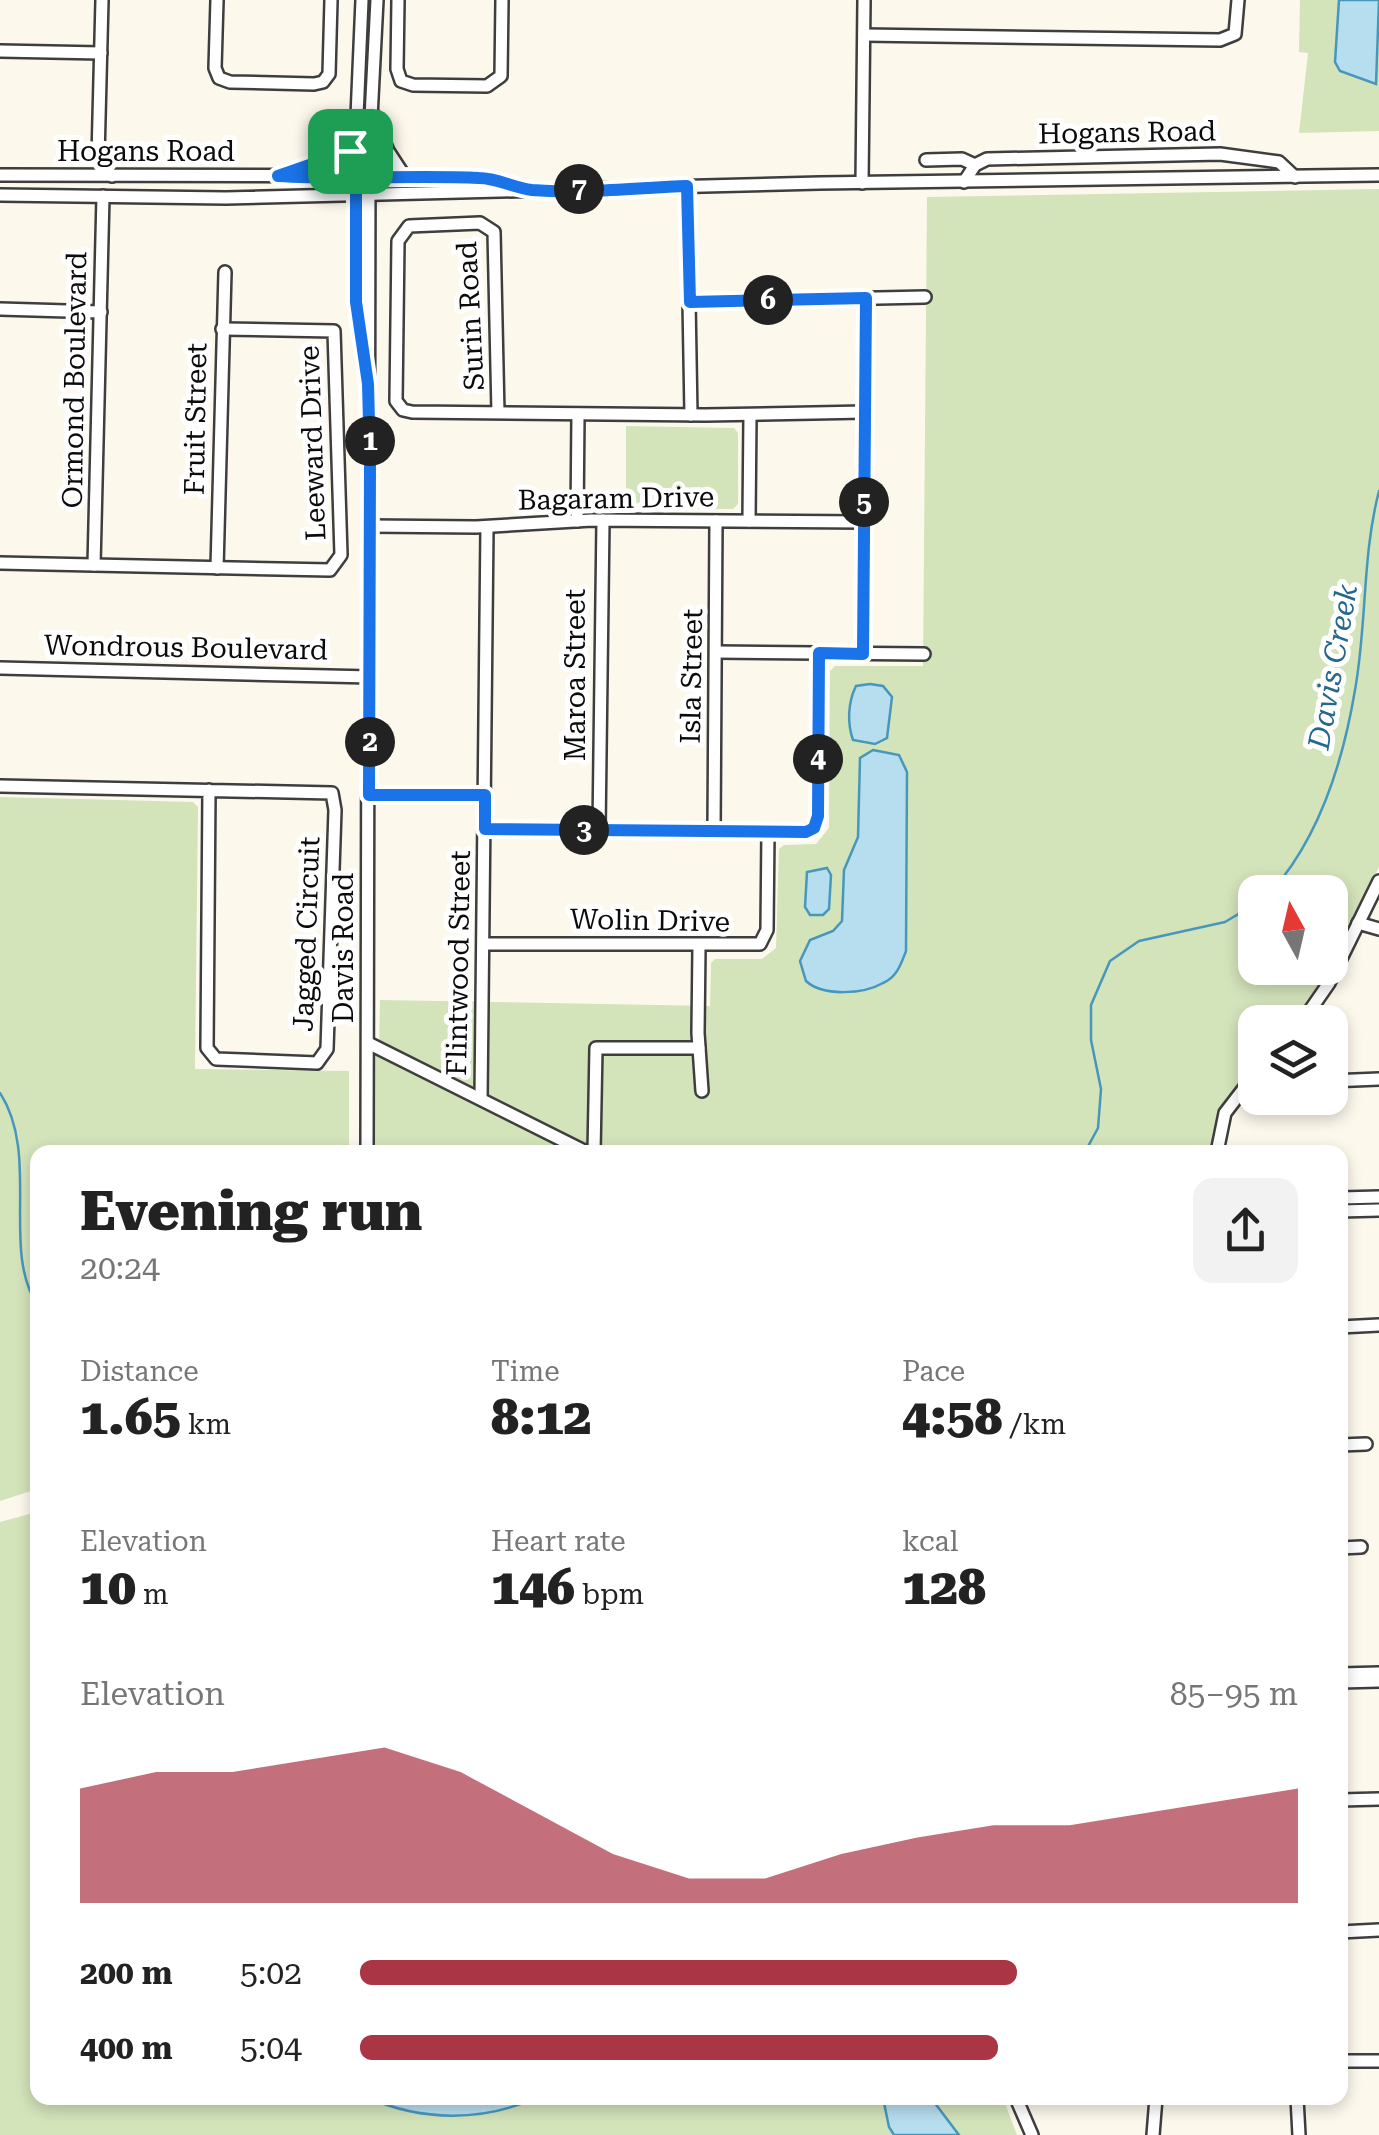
<!DOCTYPE html>
<html lang="en">
<head>
<meta charset="utf-8">
<style>
	body { margin:0; font-family:"Roboto Serif",serif; background:#f2f2f2; color:#222; height:100vh; display:flex; flex-direction:column; font-size:38px; white-space:nowrap }
	* { box-sizing:border-box; margin:0 }
	p { font-size:32px; color:#767676 }
	.icon { flex:none; width:55px; height:55px; fill:none; stroke:currentColor; stroke-width:2; stroke-linecap:round; stroke-linejoin:round }
	.map { position:relative; flex:1; overflow:hidden }
	.details { position:absolute; left:30px; top:1145px; width:1318px; height:960px; display:flex; flex-direction:column; background:#fff; border-radius:20px; box-shadow:0 5px 15px #0003 }
	.details>* { flex:none }
	.needle { width:65px; rotate:352deg }
	.buttons { position:absolute; left:1238px; top:875px; display:grid; gap:20px }
	.buttons a { display:grid; place-items:center; width:110px; height:110px; border-radius:20px; background:#fff; box-shadow:0 5px 15px #0003; font-size:50px }
	.pin { position:absolute; display:grid; place-items:center; width:85px; height:85px; color:#fff; margin:-42px; border-radius:20px; box-shadow:0 5px 15px #0006 }
	.km { position:absolute; width:50px; height:50px; margin:-25px; border-radius:50%; background:#222; color:#fff; font-size:28px; line-height:50px; text-align:center }
	.round { display:grid; place-items:center; flex:none; width:105px; height:105px; border-radius:20px; background:#f2f2f2 }
	.head { display:flex; align-items:center; justify-content:space-between; height:170px; padding:0 50px }
	h1 { font-size:55px; font-weight:800; line-height:75px }
	.metrics { display:grid; grid-template-columns:repeat(3,1fr); gap:15px; height:170px; padding:10px 50px }
	.metrics div { display:grid; align-content:center }
	.metrics b { font-size:50px; font-weight:800 }
	.metrics small { font-size:28px; font-weight:400 }
	.metrics p { font-size:28px }
	.chart { height:280px; padding:20px 50px }
	.chart p { display:flex; justify-content:space-between }
	.chart svg { width:100%; height:180px; margin-top:10px; fill:#aa3545; opacity:.7 }
	ul { padding:0 50px; list-style:none; font-size:32px }
	li { display:grid; grid-template-columns:160px 120px 1fr; align-items:center; height:75px }
	li i { height:25px; border-radius:12px; background:#aa3545 }
	.map>svg:first-child { display:block }
	.green { fill:#d3e3ba; fill-rule:evenodd }
	.water { fill:#b7deee; stroke:#4797bc; stroke-width:2.5 }
	.lines { fill:none; stroke-linecap:round; stroke-linejoin:round }
	.stream { stroke:#4797bc; stroke-width:2.5 }
	.minor-casing { stroke:#3e3e3e; stroke-width:16 }
	.minor { stroke:#fff; stroke-width:11 }
	.route-casing { stroke:#fff; stroke-width:20 }
	.route { stroke:#1a73e8; stroke-width:12 }
	.labels { text-anchor:middle; stroke-width:10; stroke-linejoin:round; paint-order:stroke }
	.street-label { font-size:28px; fill:#0b0b0b; stroke:#fff }
	.water-label { font-size:30px; font-style:italic; fill:#24698d; stroke:#fff }
</style>
</head>
<body>
<div class="map">
<svg width="1379" height="2135" viewBox="0 0 1379 2135">
	<rect width="100%" height="100%" fill="#fdf8ec"/>
	<g class="green">
		<path d="M1300,0H1379V131L1299,133L1308,53L1299,52Z"/>
		<path d="M1379,189V867L1321,987L1296,1022H1255V1066L1219,1111L1211,1152H367L368,1043L379,1048L380,1000L710,1006L711,963L715,959H762L776,948L779,849L784,845L816,844L829,828L830,671L835,666H923L927,197ZM1255,892H1330V968H1255Z"/>
		<path d="M626,426L734,428L738,433V504L733,509L626,508Z"/>
		<path d="M0,797L193,802L198,807L195,1069L349,1071V1152H38L37,1489L0,1501Z"/>
		<path d="M37,1512L38,2098H369L419,2114L454,2116L477,2115L535,2098H883L889,2127L894,2135H0V1522Z"/>
		<path d="M931,2098H1003L1017,2135H959Z"/>
	</g>
	<g class="water">
		<path d="M1339,0H1379L1376,84L1340,71L1335,62Z"/>
		<path d="M870,684L883,686L892,697L887,738L875,744L853,740C847,723 848,702 856,686Z"/>
		<path d="M873,750L899,755L907,772L906,951C901,964 897,977 883,983C864,994 823,997 806,981L800,961L810,940L833,931L842,921L844,870L858,837L860,758Z"/>
		<path d="M827,868L831,875L829,909L823,915H810L805,907L807,872Z"/>
		<path d="M369,2098H535C483,2122 421,2121 369,2098Z"/>
		<path d="M883,2098H931L959,2135H894L889,2127Z"/>
	</g>
	<g class="lines">
		<g class="stream">
			<path d="M1271,892C1320,837 1343,762 1355,690C1367,624 1362,556 1379,491"/>
			<path d="M0,1093C41,1156 0,1250 38,1306"/>
			<path d="M1085,1152L1098,1128L1101,1089L1091,1040V1005L1110,961L1139,941L1225,922L1255,904"/>
		</g>
		<g class="minor-casing">
			<g id="minor">
				<path d="M102,0L98,157L112,176"/>
				<path d="M217,0L215,68L219,78L230,82L314,84L323,82L329,74L331,0"/>
				<path d="M362,0L355,163L356,303L365,365"/>
				<path d="M398,0L397,69L401,81L413,85L487,86L501,76L502,0"/>
				<path d="M864,35L1220,40L1235,34L1238,0"/>
				<path d="M0,51L101,53"/>
				<path d="M373,114L388,151L405,177"/>
				<path d="M926,160L962,159L975,165"/>
				<path d="M286,174L356,148"/>
				<path d="M0,175L439,176L487,178L521,187"/>
				<path d="M964,182L975,165L987,159L1220,154L1279,162L1295,177"/>
				<path d="M862,183L864,0"/>
				<path d="M687,187L691,415"/>
				<path d="M0,195L226,198L820,183L1379,175"/>
				<path d="M691,302L925,297"/>
				<path d="M0,309L101,312"/>
				<path d="M498,413L494,232L480,223L409,226L398,241L396,401L403,410L412,412L705,415L865,412"/>
				<path d="M577,521L578,414"/>
				<path d="M749,521L750,415"/>
				<path d="M369,526L476,527L592,520L864,522"/>
				<path d="M0,563L330,570L341,555L334,331L222,329"/>
				<path d="M94,565L103,196"/>
				<path d="M217,568L225,272"/>
				<path d="M716,652L924,654"/>
				<path d="M863,654L866,298"/>
				<path d="M0,668L371,677"/>
				<path d="M0,786L332,793L335,810L327,1049L317,1063L216,1059L207,1048L209,790"/>
				<path d="M369,795H485"/>
				<path d="M485,829L810,831L818,816L819,653"/>
				<path d="M599,830L603,520"/>
				<path d="M714,831L716,521"/>
				<path d="M1358,923L1379,929"/>
				<path d="M484,944H760L767,930L768,831"/>
				<path d="M699,946L698,1033L702,1091"/>
				<path d="M1302,1022L1329,983L1379,881"/>
				<path d="M368,1043L586,1152"/>
				<path d="M1330,1081L1379,1079"/>
				<path d="M481,1099L487,527"/>
				<path d="M367,1152L369,157L377,0"/>
				<path d="M594,1152L596,1048H699"/>
				<path d="M1217,1152L1225,1113L1255,1074"/>
				<path d="M1340,1198L1379,1197"/>
				<path d="M1340,1211L1379,1210"/>
				<path d="M1340,1327L1379,1325"/>
				<path d="M1340,1445L1366,1444"/>
				<path d="M1340,1548L1361,1547"/>
				<path d="M1340,1674L1379,1673"/>
				<path d="M1340,1682L1379,1681"/>
				<path d="M1340,1800L1379,1799"/>
				<path d="M1340,1932L1379,1930"/>
				<path d="M1340,2061H1379"/>
				<path d="M1016,2098L1032,2135"/>
				<path d="M1297,2098L1299,2135"/>
				<path d="M1153,2135L1156,2098"/>
			</g>
		</g>
		<use href="#minor" class="minor"/>
	</g>
	<g class="lines">
		<g class="route-casing">
			<path id="route" d="M350,151L356,148V302L368,384L370,460L369,795H485V829L806,832L814,828L818,816L819,653L863,654L866,298L690,302L687,186C636,188 582,194 532,190C514,188 497,178 479,178C412,175 345,180 278,176L350,151"/>
		</g>
		<use href="#route" class="route"/>
	</g>
	<g class="labels">
		<g class="street-label">
			<text transform="translate(1127 132) rotate(-1)" y="10">Hogans Road</text>
			<text x="146" y="161">Hogans Road</text>
			<text transform="translate(470 316) rotate(-93)" y="10">Surin Road</text>
			<text transform="translate(74 380) rotate(-89)" y="10">Ormond Boulevard</text>
			<text transform="translate(195 419) rotate(-89)" y="10">Fruit Street</text>
			<text transform="translate(312 443) rotate(-92)" y="10">Leeward Drive</text>
			<text transform="translate(616 498) rotate(-1)" y="10">Bagaram Drive</text>
			<text transform="translate(186 647) rotate(1)" y="10">Wondrous Boulevard</text>
			<text transform="translate(575 675) rotate(-90)" y="10">Maroa Street</text>
			<text transform="translate(691 676) rotate(-89)" y="10">Isla Street</text>
			<text transform="translate(650 920) rotate(1)" y="10">Wolin Drive</text>
			<text transform="translate(306 934) rotate(-88)" y="10">Jagged Circuit</text>
			<text transform="translate(343 948) rotate(-90)" y="10">Davis Road</text>
			<text transform="translate(458 963) rotate(-89)" y="10">Flintwood Street</text>
		</g>
		<g class="water-label">
			<text transform="translate(1333 667) rotate(-80)" y="10">Davis Creek</text>
		</g>
	</g>
</svg>
<div class="buttons">
<a><svg class="needle" viewBox="-14 -14 28 28"><path d="M0-13l5 13h-10z" fill="#e53935"/><path d="M0 13l5-13h-10z" fill="#767676"/></svg></a>
<a><svg class="icon" aria-label="layers" viewBox="0 0 24 24"><path d="M12 4l9 5-9 5-9-5zM3 14l9 5 9-5"/></svg></a>
</div>
<div class="pin" style="left:350px;top:151px;background:#1e9e55"><svg class="icon" aria-label="arrive" viewBox="0 0 24 24"><path d="M6 21V4h12l-3 4 3 4H6"/></svg></div>
<b class="km" style="left:370px;top:441px">1</b>
<b class="km" style="left:370px;top:742px">2</b>
<b class="km" style="left:584px;top:830px">3</b>
<b class="km" style="left:818px;top:759px">4</b>
<b class="km" style="left:864px;top:502px">5</b>
<b class="km" style="left:768px;top:300px">6</b>
<b class="km" style="left:579px;top:189px">7</b>
<section class="details">
<div class="head"><div><h1>Evening run</h1><p>20:24</p></div><a class="round"><svg class="icon" aria-label="share" viewBox="0 0 24 24"><path d="M12 15V3M7 8l5-5 5 5M5 13v7h14v-7"/></svg></a></div>
<div class="metrics">
<div><p>Distance</p><b>1.65<small> km</small></b></div>
<div><p>Time</p><b>8:12</b></div>
<div><p>Pace</p><b>4:58<small> /km</small></b></div>
</div>
<div class="metrics">
<div><p>Elevation</p><b>10<small> m</small></b></div>
<div><p>Heart rate</p><b>146<small> bpm</small></b></div>
<div><p>kcal</p><b>128</b></div>
</div>
<div class="chart"><p><span>Elevation</span>85–95 m</p>
<svg viewBox="0 0 160 44" preserveAspectRatio="none"><path d="M0 44V16L10 12L20 12L30 9L40 6L50 12L60 22L70 32L80 38L90 38L100 32L110 28L120 25L130 25L140 22L150 19L160 16V44z"/></svg>
</div>
<ul>
<li><b>200 m</b>5:02<i style="width:70%"></i></li>
<li><b>400 m</b>5:04<i style="width:68%"></i></li>
</ul>
</section>
</div>
</body>
</html>
